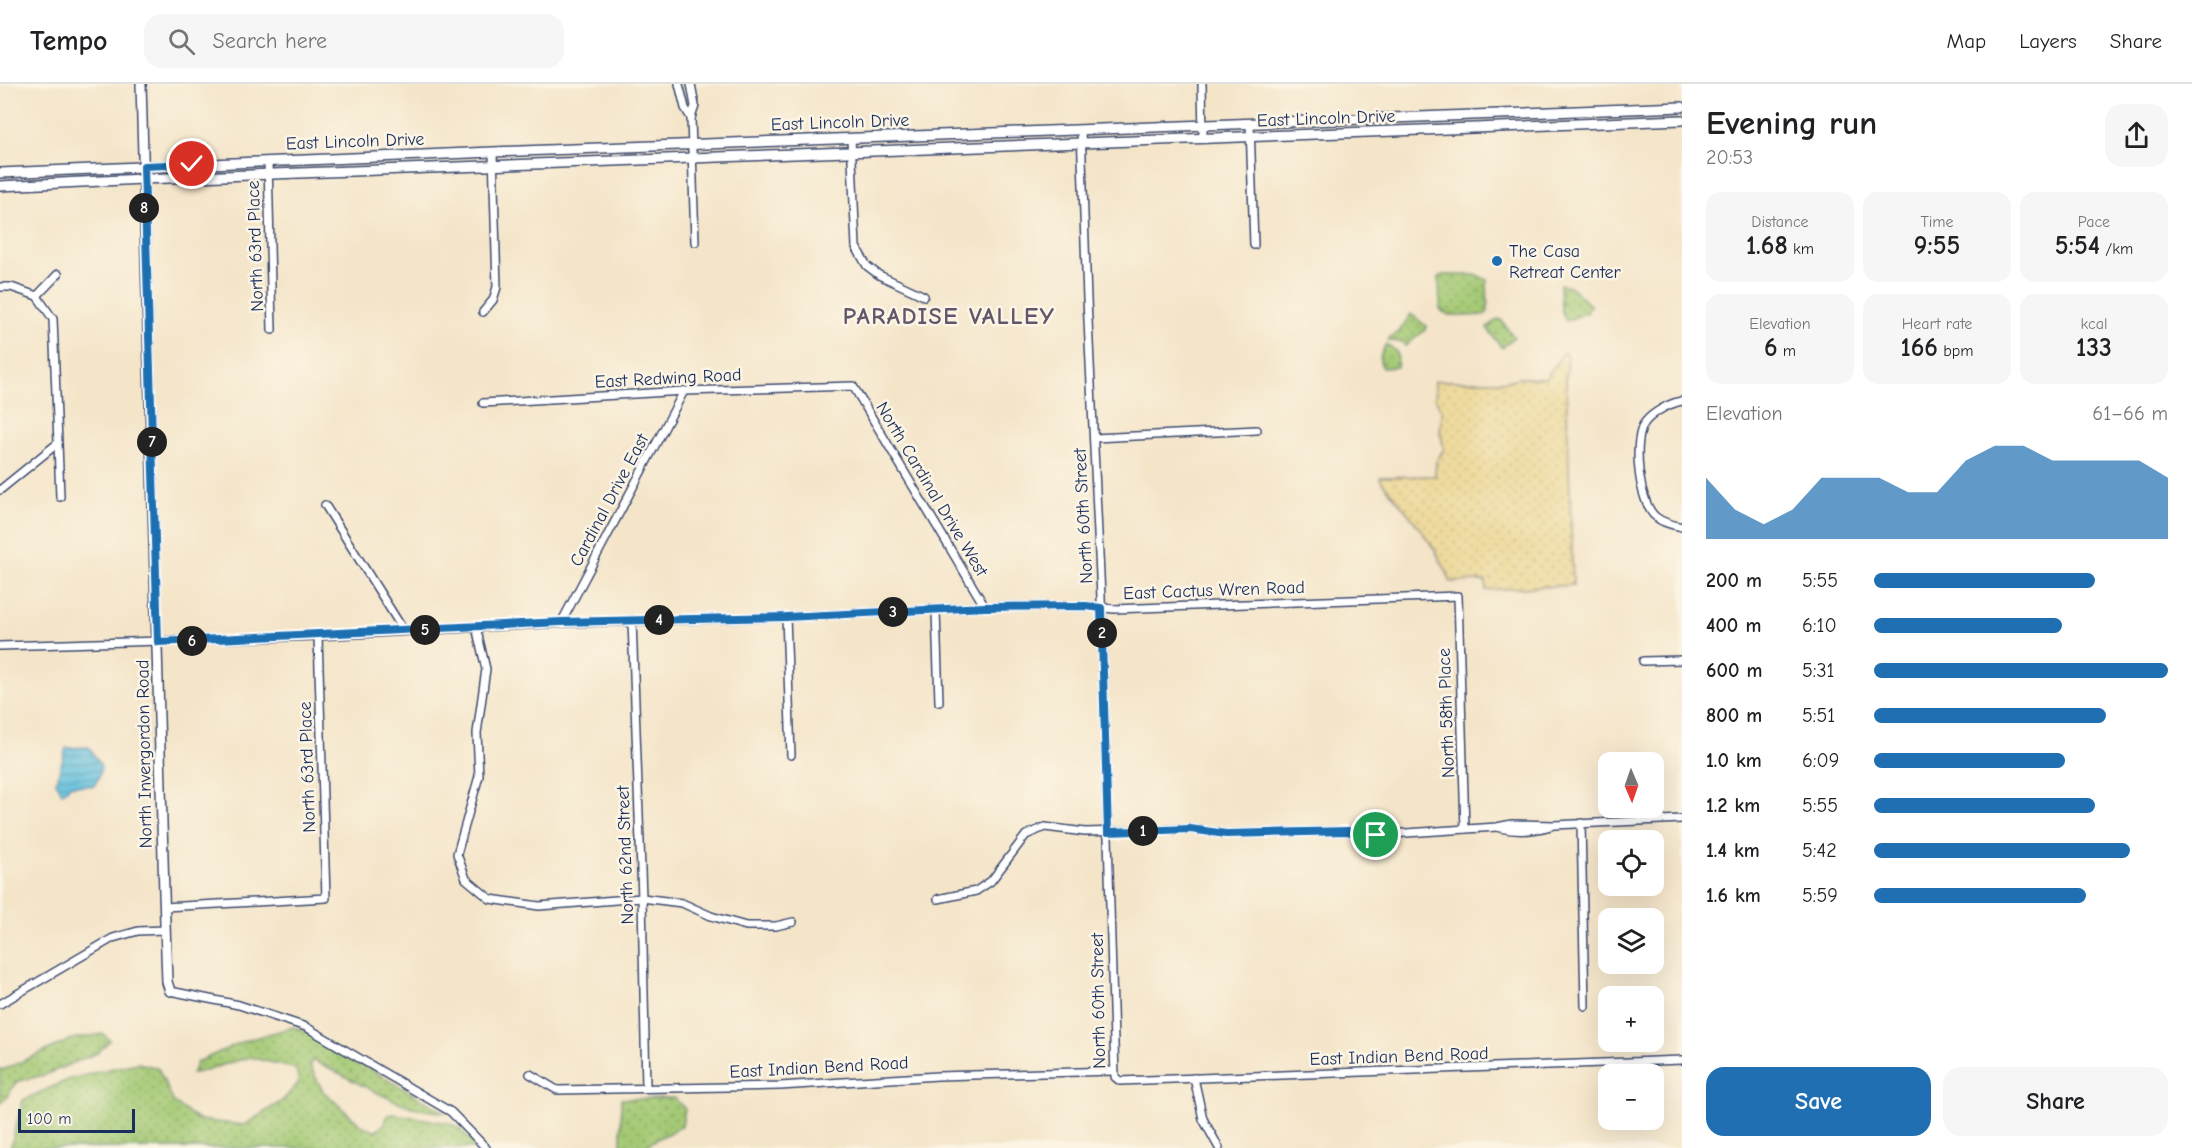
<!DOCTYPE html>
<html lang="en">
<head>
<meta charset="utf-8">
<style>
	body { margin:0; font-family:"Comic Neue",sans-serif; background:#f6f6f6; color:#202124; height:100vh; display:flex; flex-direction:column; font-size:22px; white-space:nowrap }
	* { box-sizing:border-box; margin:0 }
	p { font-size:20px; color:#757577 }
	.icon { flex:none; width:33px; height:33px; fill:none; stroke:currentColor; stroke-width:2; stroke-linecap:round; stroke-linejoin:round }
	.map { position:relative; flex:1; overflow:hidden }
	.details { display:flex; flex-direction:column; background:#fff; width:510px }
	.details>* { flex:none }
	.needle { width:39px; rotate:178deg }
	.tools { position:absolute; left:1598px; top:668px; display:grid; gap:12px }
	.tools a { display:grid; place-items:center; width:66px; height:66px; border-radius:12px; background:#fff; box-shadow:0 6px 24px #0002; font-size:30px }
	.scale { position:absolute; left:18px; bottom:15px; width:117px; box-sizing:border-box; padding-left:6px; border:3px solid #1b2f5e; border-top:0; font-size:16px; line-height:21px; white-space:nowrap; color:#1b2f5e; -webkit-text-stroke:4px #fcf5e5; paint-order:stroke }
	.pin { position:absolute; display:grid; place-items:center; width:51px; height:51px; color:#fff; margin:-26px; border:3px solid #fff; border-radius:50%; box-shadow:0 2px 6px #0007 }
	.km { position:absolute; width:30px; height:30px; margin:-15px; border-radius:50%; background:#222; color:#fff; font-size:16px; line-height:30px; text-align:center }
	.round { display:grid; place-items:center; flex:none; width:63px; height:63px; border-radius:18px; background:#f6f6f6 }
	.head { display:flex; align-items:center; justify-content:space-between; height:102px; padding:0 24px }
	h1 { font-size:33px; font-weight:800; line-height:45px }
	.stats { display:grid; grid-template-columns:repeat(3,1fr); gap:9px; height:102px; padding:6px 24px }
	.stats div { display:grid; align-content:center; border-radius:15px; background:#f6f6f6; text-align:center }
	.stats b { font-size:26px; font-weight:800 }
	.stats small { font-size:16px; font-weight:400 }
	.stats p { font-size:16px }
	.chart { height:168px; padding:12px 24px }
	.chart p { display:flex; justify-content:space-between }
	.chart svg { width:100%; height:108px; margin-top:6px; fill:#1f6fb2; opacity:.7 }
	.cta { display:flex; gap:12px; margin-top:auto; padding:12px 24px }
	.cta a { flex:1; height:69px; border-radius:18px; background:#1f6fb2; color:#fff; font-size:24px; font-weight:800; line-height:69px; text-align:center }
	.cta a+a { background:#f6f6f6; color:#202124 }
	ul { padding:0 24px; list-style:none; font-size:20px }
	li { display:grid; grid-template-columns:96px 72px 1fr; align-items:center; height:45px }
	li i { height:15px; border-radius:8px; background:#1f6fb2 }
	header { display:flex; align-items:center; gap:36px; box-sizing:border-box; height:84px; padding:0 30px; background:#fff; border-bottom:2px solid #e0e0e0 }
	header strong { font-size:28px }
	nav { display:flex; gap:33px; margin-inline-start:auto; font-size:21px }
	.search { width:420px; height:54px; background:#f6f6f6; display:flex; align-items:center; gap:15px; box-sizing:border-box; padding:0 21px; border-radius:18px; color:#757577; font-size:22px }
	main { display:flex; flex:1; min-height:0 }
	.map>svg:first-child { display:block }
	.grass { fill:url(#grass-dots); stroke:#607c69; stroke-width:1.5 }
	.sand { fill:url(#sand-dots); stroke:#84847e; stroke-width:1.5 }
	.water { fill:url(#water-rules); stroke:#3d779e; stroke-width:1.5 }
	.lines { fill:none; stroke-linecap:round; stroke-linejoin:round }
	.street-casing { stroke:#3c4a6e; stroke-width:10 }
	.secondary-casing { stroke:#3c4a6e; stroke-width:12 }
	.street { stroke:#fff; stroke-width:7 }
	.secondary { stroke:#fff; stroke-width:9 }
	.route-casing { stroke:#fff; stroke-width:12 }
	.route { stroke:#1f6fb2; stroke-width:8 }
	.poi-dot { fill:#1f6fb2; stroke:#fcf5e5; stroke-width:2 }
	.labels { text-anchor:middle; stroke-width:5; stroke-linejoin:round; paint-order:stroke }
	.street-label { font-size:18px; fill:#1b2f5e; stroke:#fcf5e5 }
	.poi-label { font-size:18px; fill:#1b2f5e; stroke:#fcf5e5; text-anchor:start }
	.district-label { font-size:24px; font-weight:bold; letter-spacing:1.5px; fill:#62566a; stroke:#fcf5e5 }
</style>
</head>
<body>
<header>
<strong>Tempo</strong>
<div class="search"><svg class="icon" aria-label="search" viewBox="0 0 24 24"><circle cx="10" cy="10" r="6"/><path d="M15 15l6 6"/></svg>Search here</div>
<nav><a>Map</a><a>Layers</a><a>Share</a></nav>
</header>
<main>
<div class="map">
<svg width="1682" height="1064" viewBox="0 0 1682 1064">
	<defs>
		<pattern id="grass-dots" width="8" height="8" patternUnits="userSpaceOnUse" patternTransform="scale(1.5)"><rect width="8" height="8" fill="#a4c974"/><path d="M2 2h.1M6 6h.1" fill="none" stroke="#85a462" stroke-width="1.8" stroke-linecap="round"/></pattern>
		<pattern id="sand-dots" width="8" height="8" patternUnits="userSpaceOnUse" patternTransform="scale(1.5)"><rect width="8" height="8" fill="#eeda9e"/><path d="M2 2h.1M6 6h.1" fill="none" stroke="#ccbb8a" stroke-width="1.8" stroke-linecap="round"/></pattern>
		<pattern id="water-rules" width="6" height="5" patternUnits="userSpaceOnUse" patternTransform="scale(1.5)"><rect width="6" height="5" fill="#5fbfdd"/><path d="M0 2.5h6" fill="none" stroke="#4e9cb6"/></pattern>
	</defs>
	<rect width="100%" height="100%" fill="#fcf5e5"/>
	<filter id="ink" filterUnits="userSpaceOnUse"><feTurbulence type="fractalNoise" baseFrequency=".0167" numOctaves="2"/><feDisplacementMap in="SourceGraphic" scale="12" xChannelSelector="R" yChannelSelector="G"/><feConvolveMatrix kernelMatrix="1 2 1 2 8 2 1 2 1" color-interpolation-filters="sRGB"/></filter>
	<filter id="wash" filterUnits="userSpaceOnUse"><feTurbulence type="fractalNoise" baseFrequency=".008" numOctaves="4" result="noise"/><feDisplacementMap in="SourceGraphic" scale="24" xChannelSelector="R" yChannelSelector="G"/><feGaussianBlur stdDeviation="1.35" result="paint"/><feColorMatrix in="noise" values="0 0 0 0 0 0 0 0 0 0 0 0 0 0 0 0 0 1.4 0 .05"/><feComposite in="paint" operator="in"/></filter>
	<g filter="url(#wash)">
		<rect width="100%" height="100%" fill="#f4e5c9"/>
		<g class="grass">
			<path d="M1443,191H1477L1487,196L1488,228L1484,231C1470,231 1449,236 1440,225L1439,193Z"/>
			<path d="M1560,200L1570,202L1591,222L1587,226L1588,228L1566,237L1561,226Z"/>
			<path d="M1411,230L1426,242L1425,246L1405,262L1403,258L1388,257L1390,253L1398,249Z"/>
			<path d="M1498,235L1501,236L1514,253L1502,264L1487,244Z"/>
			<path d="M1385,261C1398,265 1399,270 1397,283L1384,284C1376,277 1382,269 1385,261Z"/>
			<path d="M293,943L305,947L444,1028C402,1029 351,993 312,976L310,982L323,1007L361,1041L376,1047L384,1040L388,1031L396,1030L449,1039L459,1044L479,1064H10L23,1016L70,995L113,984L138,979L158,984L174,1019L199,1036L244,1041L282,1017L299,998L296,985L250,973L192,990L197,978L244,957Z"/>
			<path d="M103,950L110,956L97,969L44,991L16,998L6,1015L0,1019V985H5L72,955Z"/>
			<path d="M674,1014L685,1025L682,1042L648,1060L647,1064H621V1015Z"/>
		</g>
		<path class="sand" d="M1564,268L1568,273L1566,295L1573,501L1486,506V497L1451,498C1436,460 1407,428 1381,397L1380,393L1435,392L1436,378L1444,365L1440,347L1442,328L1435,313V297H1507L1519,294H1546Z"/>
		<path class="water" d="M89,663L101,682L99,693L94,702L71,701L62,709L56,698L66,664Z"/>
	</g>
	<g filter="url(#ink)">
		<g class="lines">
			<g class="street-casing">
				<g id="street">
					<path d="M679,0L685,24L691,34"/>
					<path d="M691,0L695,22L691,34L695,158"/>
					<path d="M1202,0L1203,55"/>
					<path d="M1250,40L1254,161"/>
					<path d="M1081,46L1087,215L1101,513L1115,993L1120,997L1682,976"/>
					<path d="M851,54L856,163L867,182L879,191L924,212"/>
					<path d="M268,77L272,246"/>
					<path d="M0,203H11L37,212"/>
					<path d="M37,212L58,190"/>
					<path d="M483,228L493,216L497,203L493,68"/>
					<path d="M1682,317C1670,319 1654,328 1646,337C1631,353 1639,421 1656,433C1663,439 1673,441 1682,443"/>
					<path d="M483,319L684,307L853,302L985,523"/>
					<path d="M1094,354L1257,346"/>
					<path d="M58,359L60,413"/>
					<path d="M0,406L58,359L53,235L37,212"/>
					<path d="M325,421L404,547"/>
					<path d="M936,527L939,618"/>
					<path d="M786,533L791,671"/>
					<path d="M632,536L642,814L646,1004"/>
					<path d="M561,539L684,307"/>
					<path d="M476,543L486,585L477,649L479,692L457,770L466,795L490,815L539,822L642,814L682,819L711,832L746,842H776L793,838"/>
					<path d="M0,562L318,552L561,539L786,533L985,523L1086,522L1114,525L1458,512L1465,745"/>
					<path d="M1643,577L1682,576"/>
					<path d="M1581,739L1585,922"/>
					<path d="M1500,744C1517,748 1534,747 1551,742"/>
					<path d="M938,815L976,807L991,797L1026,751L1045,743L1085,748L1190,745L1226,750L1348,747L1360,750L1376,751L1497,743L1512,740L1554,741L1682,735"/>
					<path d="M164,823L326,814L318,552"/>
					<path d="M170,907L239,921L306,943L451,1028L486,1064"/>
					<path d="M0,920L113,854L138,847L165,846"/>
					<path d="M530,990L557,1006L780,1002L938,992L1113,987"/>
					<path d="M1194,994L1203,1035L1219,1064"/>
				</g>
			</g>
			<g class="secondary-casing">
				<g id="secondary">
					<path d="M141,0L164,809L167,898L170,907"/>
					<path d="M0,89L493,68L1682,23"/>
					<path d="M0,102L143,95L1682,36"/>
				</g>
			</g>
			<use href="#street" class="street"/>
			<use href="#secondary" class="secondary"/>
		</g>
	</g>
	<g class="lines" filter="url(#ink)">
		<g class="route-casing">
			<path id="route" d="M192,80L144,82L158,558L561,538L786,533L985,523L1086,522L1101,524L1108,748L1190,745L1226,750L1348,747L1360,750L1376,751"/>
		</g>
		<use href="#route" class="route"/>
	</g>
	<circle class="poi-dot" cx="1497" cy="177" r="6"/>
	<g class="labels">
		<g class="street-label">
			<text transform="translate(1326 34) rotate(-2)" y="6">East Lincoln Drive</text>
			<text transform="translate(840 38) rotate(-2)" y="6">East Lincoln Drive</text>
			<text transform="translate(355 57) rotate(-2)" y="6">East Lincoln Drive</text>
			<text transform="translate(255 162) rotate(-92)" y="6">North 63rd Place</text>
			<text transform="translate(668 294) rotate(-3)" y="6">East Redwing Road</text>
			<text transform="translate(932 405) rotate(59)" y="6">North Cardinal Drive West</text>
			<text transform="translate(609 416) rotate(-62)" y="6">Cardinal Drive East</text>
			<text transform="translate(1083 432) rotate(-93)" y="6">North 60th Street</text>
			<text transform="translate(1214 506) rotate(-2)" y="6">East Cactus Wren Road</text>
			<text transform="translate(1446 629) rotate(-92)" y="6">North 58th Place</text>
			<text transform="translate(144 670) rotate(-91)" y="6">North Invergordon Road</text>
			<text transform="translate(307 683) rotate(-92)" y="6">North 63rd Place</text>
			<text transform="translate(625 771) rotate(-92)" y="6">North 62nd Street</text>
			<text transform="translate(1098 917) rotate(-91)" y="6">North 60th Street</text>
			<text transform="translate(1399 972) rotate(-2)" y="6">East Indian Bend Road</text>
			<text transform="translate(819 983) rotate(-3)" y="6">East Indian Bend Road</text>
		</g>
		<g class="poi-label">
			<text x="1509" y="173">The Casa<tspan x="1509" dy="21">Retreat Center</tspan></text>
		</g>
		<g class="district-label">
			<text x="949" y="240">PARADISE VALLEY</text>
		</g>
	</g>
</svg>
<div class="tools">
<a><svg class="needle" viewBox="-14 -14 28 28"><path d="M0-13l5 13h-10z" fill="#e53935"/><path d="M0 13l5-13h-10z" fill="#757577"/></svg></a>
<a><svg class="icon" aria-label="locate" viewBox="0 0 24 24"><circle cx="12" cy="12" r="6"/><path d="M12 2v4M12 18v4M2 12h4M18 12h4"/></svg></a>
<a><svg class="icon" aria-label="layers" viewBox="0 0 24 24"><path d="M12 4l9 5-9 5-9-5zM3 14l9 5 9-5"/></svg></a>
<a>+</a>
<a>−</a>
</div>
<div class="scale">100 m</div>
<div class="pin" style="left:1376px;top:751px;background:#1e9e55"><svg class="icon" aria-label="arrive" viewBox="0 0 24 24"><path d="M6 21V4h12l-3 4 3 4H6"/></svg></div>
<div class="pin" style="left:192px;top:80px;background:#d93025"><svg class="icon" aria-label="check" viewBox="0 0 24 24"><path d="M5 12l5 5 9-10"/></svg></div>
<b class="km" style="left:1143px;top:747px">1</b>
<b class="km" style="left:1102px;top:549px">2</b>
<b class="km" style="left:893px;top:528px">3</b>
<b class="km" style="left:659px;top:536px">4</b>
<b class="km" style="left:425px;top:546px">5</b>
<b class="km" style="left:192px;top:557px">6</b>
<b class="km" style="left:152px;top:358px">7</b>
<b class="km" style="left:144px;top:124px">8</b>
</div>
<section class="details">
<div class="head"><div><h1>Evening run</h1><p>20:53</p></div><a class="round"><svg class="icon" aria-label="share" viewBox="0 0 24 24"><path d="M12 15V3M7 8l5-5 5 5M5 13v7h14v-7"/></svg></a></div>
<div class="stats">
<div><p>Distance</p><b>1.68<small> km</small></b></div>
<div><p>Time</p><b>9:55</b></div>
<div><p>Pace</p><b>5:54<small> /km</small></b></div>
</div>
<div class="stats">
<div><p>Elevation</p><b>6<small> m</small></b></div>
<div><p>Heart rate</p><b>166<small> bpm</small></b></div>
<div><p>kcal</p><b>133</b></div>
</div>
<div class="chart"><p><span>Elevation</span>61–66 m</p>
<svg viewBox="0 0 160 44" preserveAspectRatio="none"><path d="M0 44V19L10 32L20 38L30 32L40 19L50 19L60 19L70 25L80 25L90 12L100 6L110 6L120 12L130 12L140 12L150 12L160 19V44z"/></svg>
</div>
<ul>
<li><b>200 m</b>5:55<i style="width:75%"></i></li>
<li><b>400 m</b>6:10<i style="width:64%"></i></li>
<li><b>600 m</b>5:31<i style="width:100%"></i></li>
<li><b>800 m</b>5:51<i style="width:79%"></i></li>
<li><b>1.0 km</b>6:09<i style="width:65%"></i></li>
<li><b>1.2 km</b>5:55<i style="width:75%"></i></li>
<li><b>1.4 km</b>5:42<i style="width:87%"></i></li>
<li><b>1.6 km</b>5:59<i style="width:72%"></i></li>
</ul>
<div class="cta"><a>Save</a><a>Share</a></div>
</section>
</main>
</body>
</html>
